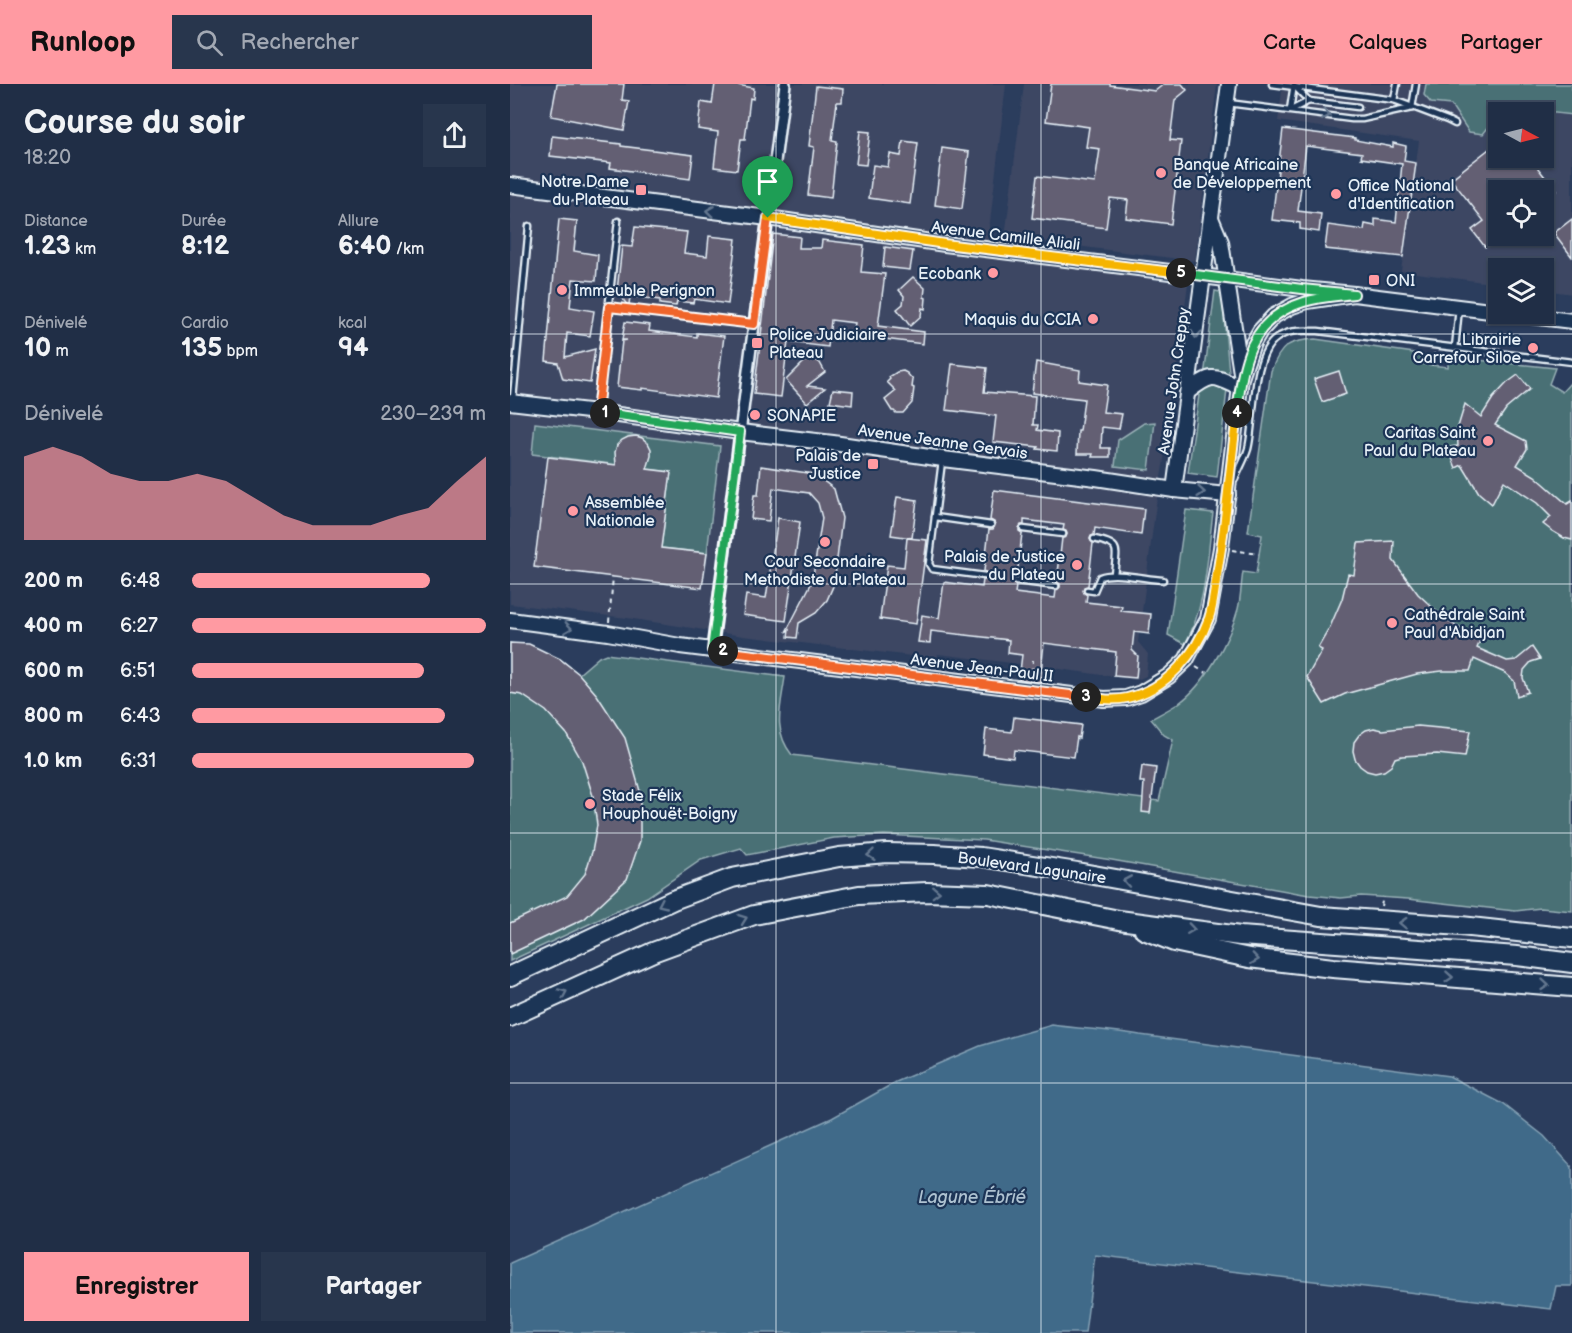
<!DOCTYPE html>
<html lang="fr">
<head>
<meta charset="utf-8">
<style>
	body { margin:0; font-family:"Balsamiq Sans",sans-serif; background:#28364d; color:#f1f3f6; height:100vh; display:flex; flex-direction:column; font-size:22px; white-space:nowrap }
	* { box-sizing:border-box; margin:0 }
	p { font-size:20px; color:#a2a8b3 }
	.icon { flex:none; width:33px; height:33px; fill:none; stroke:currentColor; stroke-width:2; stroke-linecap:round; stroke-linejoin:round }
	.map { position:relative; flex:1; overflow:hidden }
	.sheet { display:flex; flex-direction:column; background:#202e46; width:510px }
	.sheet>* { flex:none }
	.needle { width:39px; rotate:97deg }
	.buttons { position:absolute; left:978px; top:18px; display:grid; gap:12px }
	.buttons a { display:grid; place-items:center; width:66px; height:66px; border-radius:0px; background:#202e46; box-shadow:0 2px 4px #0004,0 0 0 2px #3d4a5f; font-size:30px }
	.pin { position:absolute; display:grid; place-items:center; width:51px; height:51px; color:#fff; margin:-62px -26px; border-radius:50% 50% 50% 0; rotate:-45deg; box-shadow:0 0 6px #0007 }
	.pin .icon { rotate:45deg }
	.km { position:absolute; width:30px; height:30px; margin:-15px; border-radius:50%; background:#222; color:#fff; font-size:16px; line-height:30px; text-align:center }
	.round { display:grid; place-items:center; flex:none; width:63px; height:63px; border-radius:0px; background:#28364d }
	.headline { display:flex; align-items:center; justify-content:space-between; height:102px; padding:0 24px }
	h1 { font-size:33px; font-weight:600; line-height:45px }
	.metrics { display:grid; grid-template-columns:repeat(3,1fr); gap:9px; height:102px; padding:6px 24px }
	.metrics div { display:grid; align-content:center }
	.metrics b { font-size:26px; font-weight:600 }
	.metrics small { font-size:16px; font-weight:400 }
	.metrics p { font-size:16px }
	.chart { height:168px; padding:12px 24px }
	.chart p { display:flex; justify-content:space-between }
	.chart svg { width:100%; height:108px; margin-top:6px; fill:#ff9aa2; opacity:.7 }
	.cta { display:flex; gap:12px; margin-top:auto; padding:12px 24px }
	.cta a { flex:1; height:69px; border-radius:0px; background:#ff9aa2; color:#111; font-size:24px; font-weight:600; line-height:69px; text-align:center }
	.cta a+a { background:#28364d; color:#f1f3f6 }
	ul { padding:0 24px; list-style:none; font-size:20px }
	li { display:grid; grid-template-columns:96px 72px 1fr; align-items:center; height:45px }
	li i { height:15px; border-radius:8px; background:#ff9aa2 }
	header { display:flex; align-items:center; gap:36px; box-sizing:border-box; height:84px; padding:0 30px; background:#ff9aa2; color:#111 }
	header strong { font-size:28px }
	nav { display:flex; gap:33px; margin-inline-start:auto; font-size:21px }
	.search { width:420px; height:54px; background:#28364d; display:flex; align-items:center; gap:15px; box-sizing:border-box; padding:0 21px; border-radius:0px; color:#a2a8b3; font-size:22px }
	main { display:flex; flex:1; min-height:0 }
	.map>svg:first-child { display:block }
	.built { fill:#3c4764; fill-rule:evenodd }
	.green { fill:#497074; stroke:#98b0b6; stroke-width:1.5 }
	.water { fill:#416b89; stroke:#84a1b5; stroke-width:1.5 }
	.building { fill:#635e73; stroke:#e8f1f8; stroke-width:1.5; fill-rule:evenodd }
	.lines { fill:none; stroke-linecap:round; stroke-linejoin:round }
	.lane-casing { stroke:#e8f1f8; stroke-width:9 }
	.street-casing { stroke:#e8f1f8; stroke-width:14 }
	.secondary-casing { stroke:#e8f1f8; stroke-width:18 }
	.highway-casing { stroke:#e8f1f8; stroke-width:22 }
	.path { stroke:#e8f1f8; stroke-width:2; stroke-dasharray:4.5 4.5; stroke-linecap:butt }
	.lane { stroke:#1d3557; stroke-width:4.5 }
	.street { stroke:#1d3557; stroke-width:9 }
	.secondary { stroke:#1d3557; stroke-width:14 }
	.highway { stroke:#1d3557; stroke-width:18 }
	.oneway { stroke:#64778f }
	.split-1-casing { stroke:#fff; stroke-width:12 }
	.split-2-casing { stroke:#fff; stroke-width:12 }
	.split-3-casing { stroke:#fff; stroke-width:12 }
	.split-4-casing { stroke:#fff; stroke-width:12 }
	.split-5-casing { stroke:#fff; stroke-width:12 }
	.split-6-casing { stroke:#fff; stroke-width:12 }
	.split-1 { stroke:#f0652b; stroke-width:8 }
	.split-2 { stroke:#22a559; stroke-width:8 }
	.split-3 { stroke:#f0652b; stroke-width:8 }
	.split-4 { stroke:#f5b400; stroke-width:8 }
	.split-5 { stroke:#22a559; stroke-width:8 }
	.split-6 { stroke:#f5b400; stroke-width:8 }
	.grid { fill:none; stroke:#e8f1f8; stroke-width:1.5; stroke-opacity:0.55 }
	.poi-dot { fill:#ff9aa2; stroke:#1d3557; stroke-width:2 }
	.labels { text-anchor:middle; stroke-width:4.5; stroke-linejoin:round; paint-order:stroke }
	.poi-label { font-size:16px; fill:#e8f1f8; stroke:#1d3557; text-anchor:start }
	.street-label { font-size:16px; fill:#e8f1f8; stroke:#1d3557 }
	.water-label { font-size:18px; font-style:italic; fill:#aec2d1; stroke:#1d3557 }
</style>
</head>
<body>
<header>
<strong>Runloop</strong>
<div class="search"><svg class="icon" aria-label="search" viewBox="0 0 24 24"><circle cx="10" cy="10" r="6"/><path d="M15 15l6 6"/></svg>Rechercher</div>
<nav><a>Carte</a><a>Calques</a><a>Partager</a></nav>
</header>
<main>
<section class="sheet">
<div class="headline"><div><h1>Course du soir</h1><p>18:20</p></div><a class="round"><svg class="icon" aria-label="share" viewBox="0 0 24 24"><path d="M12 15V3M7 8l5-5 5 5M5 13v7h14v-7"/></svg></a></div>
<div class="metrics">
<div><p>Distance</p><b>1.23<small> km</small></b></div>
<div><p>Durée</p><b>8:12</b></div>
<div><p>Allure</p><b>6:40<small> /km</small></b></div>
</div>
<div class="metrics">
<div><p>Dénivelé</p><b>10<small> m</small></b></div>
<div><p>Cardio</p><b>135<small> bpm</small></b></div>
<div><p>kcal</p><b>94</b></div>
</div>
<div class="chart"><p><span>Dénivelé</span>230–239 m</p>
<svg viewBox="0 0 160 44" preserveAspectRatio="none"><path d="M0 44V10L10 6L20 10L30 17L40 20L50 20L60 17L70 20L80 27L90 34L100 38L110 38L120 38L130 34L140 31L150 20L160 10V44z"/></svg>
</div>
<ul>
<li><b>200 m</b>6:48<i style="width:81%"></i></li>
<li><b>400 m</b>6:27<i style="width:100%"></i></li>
<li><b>600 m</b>6:51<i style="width:79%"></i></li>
<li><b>800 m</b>6:43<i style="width:86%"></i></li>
<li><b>1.0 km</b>6:31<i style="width:96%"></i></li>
</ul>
<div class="cta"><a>Enregistrer</a><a>Partager</a></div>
</section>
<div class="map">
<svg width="1062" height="1249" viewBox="0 0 1062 1249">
	<rect width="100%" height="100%" fill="#2b3d5d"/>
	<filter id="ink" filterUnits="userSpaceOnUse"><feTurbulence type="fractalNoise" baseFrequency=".0167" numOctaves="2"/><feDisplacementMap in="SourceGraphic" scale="12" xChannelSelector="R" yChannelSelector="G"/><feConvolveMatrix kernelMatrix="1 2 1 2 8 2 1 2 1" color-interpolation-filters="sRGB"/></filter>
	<g filter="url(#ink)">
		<g class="built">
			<path d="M0,0H496L476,173L678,200L653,382L646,420L628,558L638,570L636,592L627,596L535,583L533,599L509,596L510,580L428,570L427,575L402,572L233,552L117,534L0,520Z"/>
			<path d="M514,0H707L685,177L495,153Z"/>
			<path d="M773,0H1062V210L1034,206V184H988V200L891,187L909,57L768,37ZM988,28H1034V74H988ZM988,106H1034V152H988Z"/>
		</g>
		<g class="green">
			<path d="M916,0H1062V31L1028,27L1027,28H988V31L973,50L959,48L941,21L921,19L914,11Z"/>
			<path d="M705,207L710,208L712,211L719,288L707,393L678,389L689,311L695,285Z"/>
			<path d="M805,255L911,270V280L938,283V273L1045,284L1039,300L1052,308L1062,297V827L1031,824L1005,827L898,815L851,812L831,814L799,811L602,776L474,756L374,751L324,754L237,771L231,764L191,776L137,813L0,877V559L50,575L69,590L89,573L96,570L275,593C271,622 262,646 282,671L649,717L663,656L654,651L641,635C650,630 660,625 669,619C695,601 720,555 728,525C731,513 731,500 733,488L746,490L752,451L738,448L761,287C771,261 778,257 805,255Z"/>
			<path d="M645,338L639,386L605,382L608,356L634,339Z"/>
			<path d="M25,339L210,362L197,469L151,464L161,388L134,385C153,363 127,340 108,361L109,381L22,370Z"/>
			<path d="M676,426L703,429C697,472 697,521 675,560L658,551Z"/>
		</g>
		<path class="water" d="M542,941C571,945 601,946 630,951L939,992L993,1020L1034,1052L1062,1083V1202H1046L1041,1225L585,1171L575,1249H0V1179L322,1034L386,998L470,962Z"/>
		<g class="building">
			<path d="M47,0H114L112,16L119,17L114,46L41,32Z"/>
			<path d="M205,0H222L244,4L243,15L240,14L235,55H231L227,86L204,83L208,48L188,45L191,18L202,20Z"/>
			<path d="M541,0H600V1L645,7L654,0H672L677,6L665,16L660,56L671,57L661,140L616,134L618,116L600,114L596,144L522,134L527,92L585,99L590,65L576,63L579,43L536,37Z"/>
			<path d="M306,2L333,5L332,18H327L322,56L327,57L321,114L298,111L304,63L299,62Z"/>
			<path d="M773,45L845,54V56L883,63V59L896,62L894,77L906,79L893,173L815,165L818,141L854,146L855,140L865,142V135L886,138L892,80L851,74L852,69L796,62L788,127L811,130L809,148L790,145V139L762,136Z"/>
			<path d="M350,47L360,48L356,81L346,80Z"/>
			<path d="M42,52L111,60V62L183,71L180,95L100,84L101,79L40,72Z"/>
			<path d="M393,57L408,59L400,120L359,114L363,81L378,83L380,70L391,72Z"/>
			<path d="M988,58V74H1020L1046,107L1034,117V106H988V152L975,163L962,146L974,137L941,95Z"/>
			<path d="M432,64L459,68L452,125L425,121Z"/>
			<path d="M49,135L67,137L64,167L88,171L86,197L63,195L60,223L84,227L80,252L57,249L55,273L85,265L80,299L53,295L48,279L36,277Z"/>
			<path d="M1062,135V173L1044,149Z"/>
			<path d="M125,143L177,148L174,169L197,172L199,152L226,155L218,220L184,215L183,219L167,217L166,222L150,220V216L120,212L119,221H117L107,207L112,162L122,163Z"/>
			<path d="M263,150L290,153L289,164H311L312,156L354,161L351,188L375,190L368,242L414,248L413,260L343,251L345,239L321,236L318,263L278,258L271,313L244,310Z"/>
			<path d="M375,163L403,167L400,186L373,183Z"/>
			<path d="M403,193L415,204L414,213L416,214L415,225L412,224L411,232L400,242L387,225L393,220L394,212L389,206Z"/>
			<path d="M115,238L140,241L139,247L187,253V249L214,252L206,314L132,304V306L107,303L112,257L117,256H112Z"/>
			<path d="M300,272L310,279L315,288L297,302L315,304L297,319L276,296Z"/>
			<path d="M526,278L570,286L569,297L597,301L593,328L612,330L609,345L592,343L591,364H600V373H582L583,370H567L568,347H570L574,315L522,309Z"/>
			<path d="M442,280L477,284L474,308L525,312L523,341H528L527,346L548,349L547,367L527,365L528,363L483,358L486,332L436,326Z"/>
			<path d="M393,287L397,289L403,296L402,303L404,304L402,319L393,329H386L384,327H382L375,316L386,307L377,298L380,295L379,293L387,288Z"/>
			<path d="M829,287L836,310L812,318L804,295Z"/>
			<path d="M1008,291L1020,305L996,325L985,341L1016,357L1017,365L1007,381L1025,392L1057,420L1062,417V456L1054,454L1042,447L1033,440L1041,433L1027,419L994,397L982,420L969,409L952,381L946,384L940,369H942L941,363L948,362L947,346L955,320L971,333L983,314L997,299Z"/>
			<path d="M323,305L343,307L342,321L320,318Z"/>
			<path d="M126,352L132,354L138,359L141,365V372L137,385L161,388L151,464L197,469L192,504L24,483L38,373L106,381L105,368L107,361L112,356L118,353Z"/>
			<path d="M251,382L304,390L324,405L332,434L324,500L317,516L306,529L289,539L287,554L278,553L279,546L276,548L302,498L312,434L308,419L299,409L263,404L259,437L241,435L244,411H248Z"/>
			<path d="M484,406L634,425L631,451L585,444L584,451L581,452L580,455L583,459L578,502L574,503L573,506L574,509L577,511L576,518L612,522L611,527L641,530L639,550L624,548L622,566L628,572L626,594L604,592L606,568L534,559L530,598L509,595L512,571L498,569L499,556L421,547L420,559L408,558L412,531L429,534L434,498L472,503L473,496L479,494V490L474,487L479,445H483L485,441L484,438L480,436ZM514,436L554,441L553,446L556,447L557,450L556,453L552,454L547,498L550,500V503L546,506L545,514L505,509L506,502L503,500L502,497L503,494L507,493L512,449L509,447V444L511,441H514Z"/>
			<path d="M387,413L407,416L402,454L381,451Z"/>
			<path d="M268,434L290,438L276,537L233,531L236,511L256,514Z"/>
			<path d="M397,454L417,456L406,540L370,535L377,481L394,483Z"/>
			<path d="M884,457L883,476L908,510L935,535L970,557L967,564L997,577L1006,576L1022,563L1030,575L1021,578L1014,586L1013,594L1018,608L1007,612L1004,597L995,589L964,575L960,587H932L907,590L835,610L814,620L797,593L812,566L808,564L820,543L832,515L838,490L844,491L848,459Z"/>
			<path d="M0,559L19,560L50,575L69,590L87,611L115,654L130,707V757L117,795L74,835L0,870V839L57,812L75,790L82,768L87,741L83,712L72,677L56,649L36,627L12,611L0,609Z"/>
			<path d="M504,633L571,641L569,654L567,653L564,673L504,666L503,674L473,670L476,645L502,648Z"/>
			<path d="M908,642L960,647L955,673L927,670L892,672L885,674L881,682L874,687L865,689L857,687L850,682L845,675L843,667L844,658L849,651L856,646L864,644L873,646Z"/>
			<path d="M632,682L646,684L640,729L632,728L634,698H630Z"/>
		</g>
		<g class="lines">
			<g class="lane-casing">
				<g id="lane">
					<path d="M762,0L884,16L937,36L945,40"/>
					<path d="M784,2L799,17"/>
					<path d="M884,16L887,0"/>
					<path d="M718,19L842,35H852L902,24"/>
					<path d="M902,24L906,0"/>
					<path d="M780,26L784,0"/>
					<path d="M781,26L799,17L848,23"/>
					<path d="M99,223L244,240"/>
					<path d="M945,264L949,224"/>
					<path d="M3,315L19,142"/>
					<path d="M87,325L108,137"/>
					<path d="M432,377L419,480L422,485L475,492"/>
					<path d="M725,395C729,385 735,375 738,365C745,338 741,270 767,254C779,245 793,247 808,247L1062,278"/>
					<path d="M425,433L481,441"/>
					<path d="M513,445L553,450"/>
					<path d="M584,455C611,461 607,463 604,490"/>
					<path d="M506,497L546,502"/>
					<path d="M577,506L584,507L590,493C605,487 635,495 653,496"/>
				</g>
			</g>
			<g class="street-casing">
				<path id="street" d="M202,566L275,0"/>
			</g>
			<g class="secondary-casing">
				<g id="secondary">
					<path d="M0,101L258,134L435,160L716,195L792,205L844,210L988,228"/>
					<path d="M701,134L711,158L731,289"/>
					<path d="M1004,230L1062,237"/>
					<path d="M679,307C703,288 704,292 730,304"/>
					<path d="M0,318L87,328L230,348L323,359L433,375L586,394L664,406L718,411"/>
					<path d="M664,406L719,0"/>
					<path d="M0,536L98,549L170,562L594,615L616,614L631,609L659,592L676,576L698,535L711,464L731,294L743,259L750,247L764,232L782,222L797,217L844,210"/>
				</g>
			</g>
			<g class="highway-casing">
				<g id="highway">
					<path d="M634,846L664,858L739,874L823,884L1062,903"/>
					<path d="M0,892L163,816L222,794L329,773L377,769L424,770L471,773L567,788L811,832L951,842L1062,854"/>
					<path d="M0,933L143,868L244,831L349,811L417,808L478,810L609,836L730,852L1007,872L1062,879"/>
				</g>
			</g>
			<g class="path">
				<path d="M923,281L924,269"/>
				<path d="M722,466L749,470"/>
				<path d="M99,538L103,493"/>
				<path d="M686,583L696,589"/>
				<path d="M522,588L523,576"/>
				<path d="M871,822L873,813"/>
			</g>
			<use href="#lane" class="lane"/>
			<use href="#street" class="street"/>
			<use href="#secondary" class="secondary"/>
			<use href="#highway" class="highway"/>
		</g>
		<defs><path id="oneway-chevron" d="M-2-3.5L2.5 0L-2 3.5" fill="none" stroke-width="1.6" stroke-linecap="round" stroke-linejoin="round" transform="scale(1.5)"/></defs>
		<g class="oneway">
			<use href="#oneway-chevron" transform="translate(816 31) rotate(8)"/>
			<use href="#oneway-chevron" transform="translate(200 127) rotate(-173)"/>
			<use href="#oneway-chevron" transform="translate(686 250) rotate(97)"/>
			<use href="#oneway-chevron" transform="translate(691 408) rotate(5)"/>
			<use href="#oneway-chevron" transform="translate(58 544) rotate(8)"/>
			<use href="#oneway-chevron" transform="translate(361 771) rotate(175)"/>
			<use href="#oneway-chevron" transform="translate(617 797) rotate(-170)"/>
			<use href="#oneway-chevron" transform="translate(426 808) rotate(2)"/>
			<use href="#oneway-chevron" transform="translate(152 820) rotate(155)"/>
			<use href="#oneway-chevron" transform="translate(233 835) rotate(-20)"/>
			<use href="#oneway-chevron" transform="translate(893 839) rotate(-177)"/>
			<use href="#oneway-chevron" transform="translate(681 845) rotate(8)"/>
			<use href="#oneway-chevron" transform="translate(745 875) rotate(8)"/>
			<use href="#oneway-chevron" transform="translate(939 893) rotate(4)"/>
			<use href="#oneway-chevron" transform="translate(1035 901) rotate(5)"/>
			<use href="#oneway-chevron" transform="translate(53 909) rotate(-24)"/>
		</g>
	</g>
	<g class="lines" filter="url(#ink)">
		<g class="split-1-casing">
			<path id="split-1" d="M95,329L87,328L99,223L244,240L258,134"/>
		</g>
		<g class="split-2-casing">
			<path id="split-2" d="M95,329L230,348L202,566L213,567"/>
		</g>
		<g class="split-3-casing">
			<path id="split-3" d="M213,567L576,613"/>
		</g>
		<g class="split-4-casing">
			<path id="split-4" d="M576,613C590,615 604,617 617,614C657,605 686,570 699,534C703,522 704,509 706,498C709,476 713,455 715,434C719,399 723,364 727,329"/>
		</g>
		<g class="split-5-casing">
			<path id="split-5" d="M671,189L792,205L844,210C828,212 810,213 794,218C738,235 733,280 727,329"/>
		</g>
		<g class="split-6-casing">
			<path id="split-6" d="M258,134L435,160L671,189"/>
		</g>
		<use href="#split-1" class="split-1"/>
		<use href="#split-2" class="split-2"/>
		<use href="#split-3" class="split-3"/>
		<use href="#split-4" class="split-4"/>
		<use href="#split-5" class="split-5"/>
		<use href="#split-6" class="split-6"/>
	</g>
	<path class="grid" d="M266,0V1249M531,0V1249M796,0V1249M0,250H1062M0,500H1062M0,749H1062M0,999H1062"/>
	<g class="poi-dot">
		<circle cx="651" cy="89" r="6"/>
		<rect x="125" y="100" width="12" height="12" rx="3"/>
		<circle cx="826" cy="110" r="6"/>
		<circle cx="483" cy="189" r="6"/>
		<rect x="858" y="190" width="12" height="12" rx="3"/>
		<circle cx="52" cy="206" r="6"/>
		<circle cx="583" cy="235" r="6"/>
		<rect x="241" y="253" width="12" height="12" rx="3"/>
		<circle cx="1023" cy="264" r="6"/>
		<circle cx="245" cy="331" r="6"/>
		<circle cx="978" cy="357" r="6"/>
		<rect x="357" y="374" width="12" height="12" rx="3"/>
		<circle cx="63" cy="427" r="6"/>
		<circle cx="315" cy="458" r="6"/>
		<circle cx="567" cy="481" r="6"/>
		<circle cx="882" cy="539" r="6"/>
		<circle cx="80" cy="720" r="6"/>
	</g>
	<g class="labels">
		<g class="poi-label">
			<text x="663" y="86">Banque Africaine<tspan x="663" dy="18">de Développement</tspan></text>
			<text x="119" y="103" text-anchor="end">Notre Dame<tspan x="119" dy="18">du Plateau</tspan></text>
			<text x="838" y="107">Office National<tspan x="838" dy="18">d'Identification</tspan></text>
			<text x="471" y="195" text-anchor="end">Ecobank</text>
			<text x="876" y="202">ONI</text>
			<text x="64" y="212">Immeuble Perignon</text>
			<text x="571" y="241" text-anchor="end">Maquis du CCIA</text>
			<text x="259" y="256">Police Judiciaire<tspan x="259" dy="18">Plateau</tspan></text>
			<text x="1011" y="261" text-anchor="end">Librairie<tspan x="1011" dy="18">Carrefour Siloe</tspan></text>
			<text x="257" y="337">SONAPIE</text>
			<text x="966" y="354" text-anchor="end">Caritas Saint<tspan x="966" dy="18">Paul du Plateau</tspan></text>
			<text x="351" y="377" text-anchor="end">Palais de<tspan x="351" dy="18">Justice</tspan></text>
			<text x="75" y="424">Assemblée<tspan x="75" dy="18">Nationale</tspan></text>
			<text x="555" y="478" text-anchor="end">Palais de Justice<tspan x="555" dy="18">du Plateau</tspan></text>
			<text x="315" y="483" text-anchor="middle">Cour Secondaire<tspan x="315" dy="18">Methodiste du Plateau</tspan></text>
			<text x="894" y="536">Cathédrale Saint<tspan x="894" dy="18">Paul d'Abidjan</tspan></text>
			<text x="92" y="717">Stade Félix<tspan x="92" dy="18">Houphouët-Boigny</tspan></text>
		</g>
		<g class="street-label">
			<text transform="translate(496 151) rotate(7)" y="6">Avenue Camille Aliali</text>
			<text transform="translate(663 297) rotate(-82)" y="6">Avenue John Creppy</text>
			<text transform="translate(433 357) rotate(8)" y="6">Avenue Jeanne Gervais</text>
			<text transform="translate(472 583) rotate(7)" y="6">Avenue Jean-Paul II</text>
			<text transform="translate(522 783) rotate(8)" y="6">Boulevard Lagunaire</text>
		</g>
		<g class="water-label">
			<text x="462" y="1119">Lagune Ébrié</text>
		</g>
	</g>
</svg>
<div class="buttons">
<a><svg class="needle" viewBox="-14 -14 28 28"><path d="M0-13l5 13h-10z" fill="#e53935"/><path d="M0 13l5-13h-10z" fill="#a2a8b3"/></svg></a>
<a><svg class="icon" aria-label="locate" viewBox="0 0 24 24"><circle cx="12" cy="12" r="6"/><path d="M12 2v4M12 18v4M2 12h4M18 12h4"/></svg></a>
<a><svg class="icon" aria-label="layers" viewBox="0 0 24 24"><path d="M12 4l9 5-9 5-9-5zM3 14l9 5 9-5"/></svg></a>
</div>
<div class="pin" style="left:258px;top:134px;background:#1e9e55"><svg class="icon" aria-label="arrive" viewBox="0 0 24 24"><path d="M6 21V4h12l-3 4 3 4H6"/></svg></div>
<b class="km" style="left:95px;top:329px">1</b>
<b class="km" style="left:213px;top:567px">2</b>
<b class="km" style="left:576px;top:613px">3</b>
<b class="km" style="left:727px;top:329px">4</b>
<b class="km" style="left:671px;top:189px">5</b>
</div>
</main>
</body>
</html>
